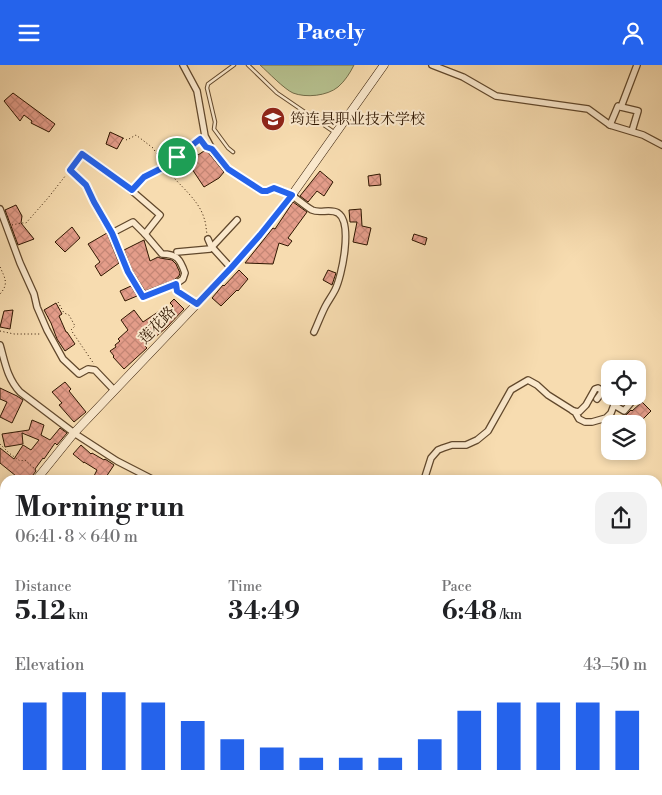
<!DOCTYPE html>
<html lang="en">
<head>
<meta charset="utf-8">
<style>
	body { margin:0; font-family:"Libre Bodoni","Noto Serif SC",serif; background:#f2f2f2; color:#202124; height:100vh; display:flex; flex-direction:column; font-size:19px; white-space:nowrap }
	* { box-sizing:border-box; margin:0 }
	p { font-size:16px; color:#757577 }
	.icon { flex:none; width:28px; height:28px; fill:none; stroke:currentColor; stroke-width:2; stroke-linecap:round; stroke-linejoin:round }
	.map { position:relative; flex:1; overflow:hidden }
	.panel { position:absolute; left:0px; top:410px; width:662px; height:320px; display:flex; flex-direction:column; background:#fff; border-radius:15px 15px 0 0; box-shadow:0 2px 8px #0003 }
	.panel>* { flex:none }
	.controls { position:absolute; left:601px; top:295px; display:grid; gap:10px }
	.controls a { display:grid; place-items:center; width:45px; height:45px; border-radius:10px; background:#fff; box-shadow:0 2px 8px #0003; font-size:25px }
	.pin { position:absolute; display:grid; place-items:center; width:42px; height:42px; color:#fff; margin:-21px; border:2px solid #fff; border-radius:50%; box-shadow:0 1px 5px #0007 }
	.round { display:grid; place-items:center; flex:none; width:52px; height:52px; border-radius:15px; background:#f2f2f2 }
	.summary { display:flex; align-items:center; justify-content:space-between; height:85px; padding:0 15px }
	h1 { font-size:28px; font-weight:700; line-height:38px }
	.metrics { display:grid; grid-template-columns:repeat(3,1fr); gap:8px; height:85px; padding:5px 15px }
	.metrics div { display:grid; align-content:center }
	.metrics b { font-size:25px; font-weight:700 }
	.metrics small { font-size:14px; font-weight:400 }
	.metrics p { font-size:14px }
	.chart { height:140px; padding:10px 15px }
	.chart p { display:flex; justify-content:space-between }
	.chart svg { width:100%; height:90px; margin-top:5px; stroke:#2563eb; stroke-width:6 }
	header { display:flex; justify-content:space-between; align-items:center; height:65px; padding:0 15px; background:#2563eb; color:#fff; font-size:22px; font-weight:700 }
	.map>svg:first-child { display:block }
	.grass { fill:#b7c290; stroke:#736c48 }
	.building { fill:url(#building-cross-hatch); stroke:#2f1600 }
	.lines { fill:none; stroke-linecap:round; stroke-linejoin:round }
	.service-casing { stroke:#61482c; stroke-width:4.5 }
	.minor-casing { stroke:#61482c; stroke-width:8 }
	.secondary-casing { stroke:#2f1600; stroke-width:9 }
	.primary-casing { stroke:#2f1600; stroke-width:11 }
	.path { stroke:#2f1600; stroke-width:1; stroke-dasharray:1 2.5; stroke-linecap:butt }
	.service { stroke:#fae8cc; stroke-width:2.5 }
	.minor { stroke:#fae8cc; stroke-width:5.5 }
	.secondary { stroke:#fae8cc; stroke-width:8 }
	.primary { stroke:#ecbe78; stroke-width:9 }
	.route-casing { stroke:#fff; stroke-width:10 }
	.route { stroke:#2563eb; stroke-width:6 }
	.labels { text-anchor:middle; stroke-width:4; stroke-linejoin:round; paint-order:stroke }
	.poi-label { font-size:15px; fill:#2f1600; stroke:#fae8cc; text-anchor:start }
	.street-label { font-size:15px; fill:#2f1600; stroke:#fae8cc }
</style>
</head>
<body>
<header><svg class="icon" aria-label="menu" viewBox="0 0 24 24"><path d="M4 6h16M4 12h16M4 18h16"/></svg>Pacely<svg class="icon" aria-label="person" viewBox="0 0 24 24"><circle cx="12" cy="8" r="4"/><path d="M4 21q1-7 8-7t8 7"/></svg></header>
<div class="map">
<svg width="662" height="730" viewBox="0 0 662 730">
	<defs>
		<pattern id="building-cross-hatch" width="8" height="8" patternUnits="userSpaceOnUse" patternTransform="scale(1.25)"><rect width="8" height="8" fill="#e49d8a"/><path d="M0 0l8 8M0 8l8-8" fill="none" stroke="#c48675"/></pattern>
	</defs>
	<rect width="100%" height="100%" fill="#f7dcb0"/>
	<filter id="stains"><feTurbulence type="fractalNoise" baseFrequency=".004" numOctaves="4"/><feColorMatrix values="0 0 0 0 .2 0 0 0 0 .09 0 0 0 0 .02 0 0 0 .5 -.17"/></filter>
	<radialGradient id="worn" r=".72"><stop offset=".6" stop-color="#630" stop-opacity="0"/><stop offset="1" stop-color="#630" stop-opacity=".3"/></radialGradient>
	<path class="grass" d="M260,0H354C350,8 345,16 338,22C327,31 306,33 293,28C284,24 268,7 260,0Z"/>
	<g class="building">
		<path d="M13,28L55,59L49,67L31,58L32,56L24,50L20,56L4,36Z"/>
		<path d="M110,67L123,73L117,84L106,79Z"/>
		<path d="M194,85L198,90L204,86L208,87L224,107L219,113L204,122L184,92Z"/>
		<path d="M320,106L333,117L324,131L317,126L308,137L300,131Z"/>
		<path d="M380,109L381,120L369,121L368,111Z"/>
		<path d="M293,137L307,147L288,173L292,176L288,181L279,178L273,199L245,198L273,163L275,164Z"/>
		<path d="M16,140L22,151L21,158L34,174L18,180L5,145Z"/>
		<path d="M361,144L362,161L371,163L367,180L353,177L357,157H350L349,145Z"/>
		<path d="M72,162L80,173L65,187L55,177Z"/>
		<path d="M107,168L119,198L101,211L95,201L100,197L88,179Z"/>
		<path d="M414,169L427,173L425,180L412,175Z"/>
		<path d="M144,175L150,196L158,192L160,193L172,195L176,199L180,208L179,211L174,215L145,226L132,205L124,185Z"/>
		<path d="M239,205L248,214L238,226L237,225L221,241L212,233L223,220L224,221Z"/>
		<path d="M328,205L336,208L332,220L323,215Z"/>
		<path d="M131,221L137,231L125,236L120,226Z"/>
		<path d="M174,234L184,244L166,263L145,281L147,283L124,304L113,292L114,291L110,286L116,282L115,280L120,276L118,274L128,265L121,255L134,245L143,257L158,247L162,252L173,241L170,238Z"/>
		<path d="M56,238L62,249L59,251L66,267H67L75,279L65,286L57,274L51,258L44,245Z"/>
		<path d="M13,245L10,264L0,262L4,246Z"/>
		<path d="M65,317L71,324L69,326L86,347L74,357L59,340L62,338L52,327Z"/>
		<path d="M0,323L17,331L23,335L12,358L0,352L7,337L0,334Z"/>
		<path d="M642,337L651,346L638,359H632L624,351L627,349L631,345L632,346Z"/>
		<path d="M32,355L44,360L41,370L50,375L60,363L67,368L57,380L55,378L44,394L43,393L35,404L36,406L29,415H12L16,411L0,398V383L14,394L23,380L31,385L39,375L22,368L23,379L5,382L2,369L29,365Z"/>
		<path d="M81,380L91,389L92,388L104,395L105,394L114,400L104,415H92L97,405L84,397V398L73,389Z"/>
	</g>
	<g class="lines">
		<g class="service-casing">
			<g id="service">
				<path d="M248,0L277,28L334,67"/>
				<path d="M233,87L228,83L214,64L215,57L207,23L208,19L234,0"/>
			</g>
		</g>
		<g class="minor-casing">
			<g id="minor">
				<path d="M183,0L197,26L205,71L212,84"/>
				<path d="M432,0L463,12L496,31L588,44L610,60L643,70L662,80"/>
				<path d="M621,42L638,46L632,66"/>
				<path d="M610,60L618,41L621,42L637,0"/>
				<path d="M131,125L144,112L164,102L200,74L206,82L212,84L228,104L261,126C267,126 272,123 276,124C291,126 300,138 312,145C320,149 330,143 338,148C353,158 342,211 335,225C332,231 328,236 325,242C321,250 318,258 314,267"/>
				<path d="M0,144L20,198L34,229L37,242L47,265L63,294L79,309L88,304L95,305L114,325"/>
				<path d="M112,168L133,157L145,169L160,150L131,125L82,89L70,105L86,120L103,154L112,168L128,207L143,232L176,219L177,226L197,239"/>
				<path d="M145,169L162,189C177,189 180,194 185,208L183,214L176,219"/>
				<path d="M208,174L211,181L231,203"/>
				<path d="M177,187L210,184L237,155"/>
				<path d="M0,280C5,297 7,313 20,327L74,368L117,396L154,415"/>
				<path d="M573,346L579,347L586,340L595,324L598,323L601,325L602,327L597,334"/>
				<path d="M424,415L431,393L438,385L443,383L452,380H466L477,375L488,366L511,325L528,315L537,320L548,330L575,347L579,354L585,357H592L606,353L611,348L614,340L624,346L635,333"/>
				<path d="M0,552L5,556"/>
				<path d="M0,620L5,611"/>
				<path d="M0,727L5,730"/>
			</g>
		</g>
		<g class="secondary-casing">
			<g id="secondary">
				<path d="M36,415L74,368L231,203L260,170L292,130L384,0"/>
				<path d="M0,459L5,453"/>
			</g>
		</g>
		<g class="primary-casing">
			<g id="primary">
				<path d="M658,572L662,565"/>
				<path d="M658,591L662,584"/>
				<path d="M567,730L569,725"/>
				<path d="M582,730L585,725"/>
			</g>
		</g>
		<g class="path">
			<path d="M123,73L127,75L136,70L153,83L160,94L170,88"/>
			<path d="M168,106C179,120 199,135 204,153C206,158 206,164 207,169"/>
			<path d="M12,160L21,158H26L48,133L66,110"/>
			<path d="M0,202C5,213 9,219 0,229"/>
			<path d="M58,237L64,248L69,250L75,261L71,265L94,299"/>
			<path d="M0,266L14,269H41"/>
			<path d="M0,379L9,388L20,396L25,395L35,404"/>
		</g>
		<use href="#service" class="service"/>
		<use href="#minor" class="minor"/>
		<use href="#secondary" class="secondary"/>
		<use href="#primary" class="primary"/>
	</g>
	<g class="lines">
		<g class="route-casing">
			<path id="route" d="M200,74L206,82L212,84L228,104L262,126H267L274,123L292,130L260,170L231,203L197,239L177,226L176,219L143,232L128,207L112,168L94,137L86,120L70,105L82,89L132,125L144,112L164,102Z"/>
		</g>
		<use href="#route" class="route"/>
	</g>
	<defs>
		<g id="school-disc" transform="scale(1.25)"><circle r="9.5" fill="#8f2418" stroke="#fae8cc"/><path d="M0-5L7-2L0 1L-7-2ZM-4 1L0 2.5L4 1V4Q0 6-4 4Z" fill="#fff"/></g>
	</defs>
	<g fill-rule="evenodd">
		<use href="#school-disc" x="273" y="54"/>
	</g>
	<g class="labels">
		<g class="poi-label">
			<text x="290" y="59">筠连县职业技术学校</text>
		</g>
		<g class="street-label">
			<text transform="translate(157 260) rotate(-46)" y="5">莲花路</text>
		</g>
	</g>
	<rect width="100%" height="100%" filter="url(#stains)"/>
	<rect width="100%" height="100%" fill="url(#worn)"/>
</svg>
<div class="controls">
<a><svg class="icon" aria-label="locate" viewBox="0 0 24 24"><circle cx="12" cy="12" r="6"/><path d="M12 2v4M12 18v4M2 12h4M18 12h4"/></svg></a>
<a><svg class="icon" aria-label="layers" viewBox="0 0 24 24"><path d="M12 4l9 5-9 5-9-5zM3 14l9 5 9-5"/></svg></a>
</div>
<div class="pin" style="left:177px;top:92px;background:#1e9e55"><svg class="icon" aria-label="arrive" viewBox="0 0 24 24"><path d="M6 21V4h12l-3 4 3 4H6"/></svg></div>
<section class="panel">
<div class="summary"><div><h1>Morning run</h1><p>06:41 · 8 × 640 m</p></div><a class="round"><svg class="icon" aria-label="share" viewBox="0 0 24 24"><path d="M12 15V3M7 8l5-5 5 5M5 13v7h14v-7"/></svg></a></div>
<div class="metrics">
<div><p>Distance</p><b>5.12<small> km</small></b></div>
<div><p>Time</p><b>34:49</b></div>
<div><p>Pace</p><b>6:48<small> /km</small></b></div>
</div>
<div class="chart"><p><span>Elevation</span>43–50 m</p>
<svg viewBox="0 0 160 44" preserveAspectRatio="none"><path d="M5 44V11M15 44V6M25 44V6M35 44V11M45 44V20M55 44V29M65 44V33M75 44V38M85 44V38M95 44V38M105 44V29M115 44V15M125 44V11M135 44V11M145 44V11M155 44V15"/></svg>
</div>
</section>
</div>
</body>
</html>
